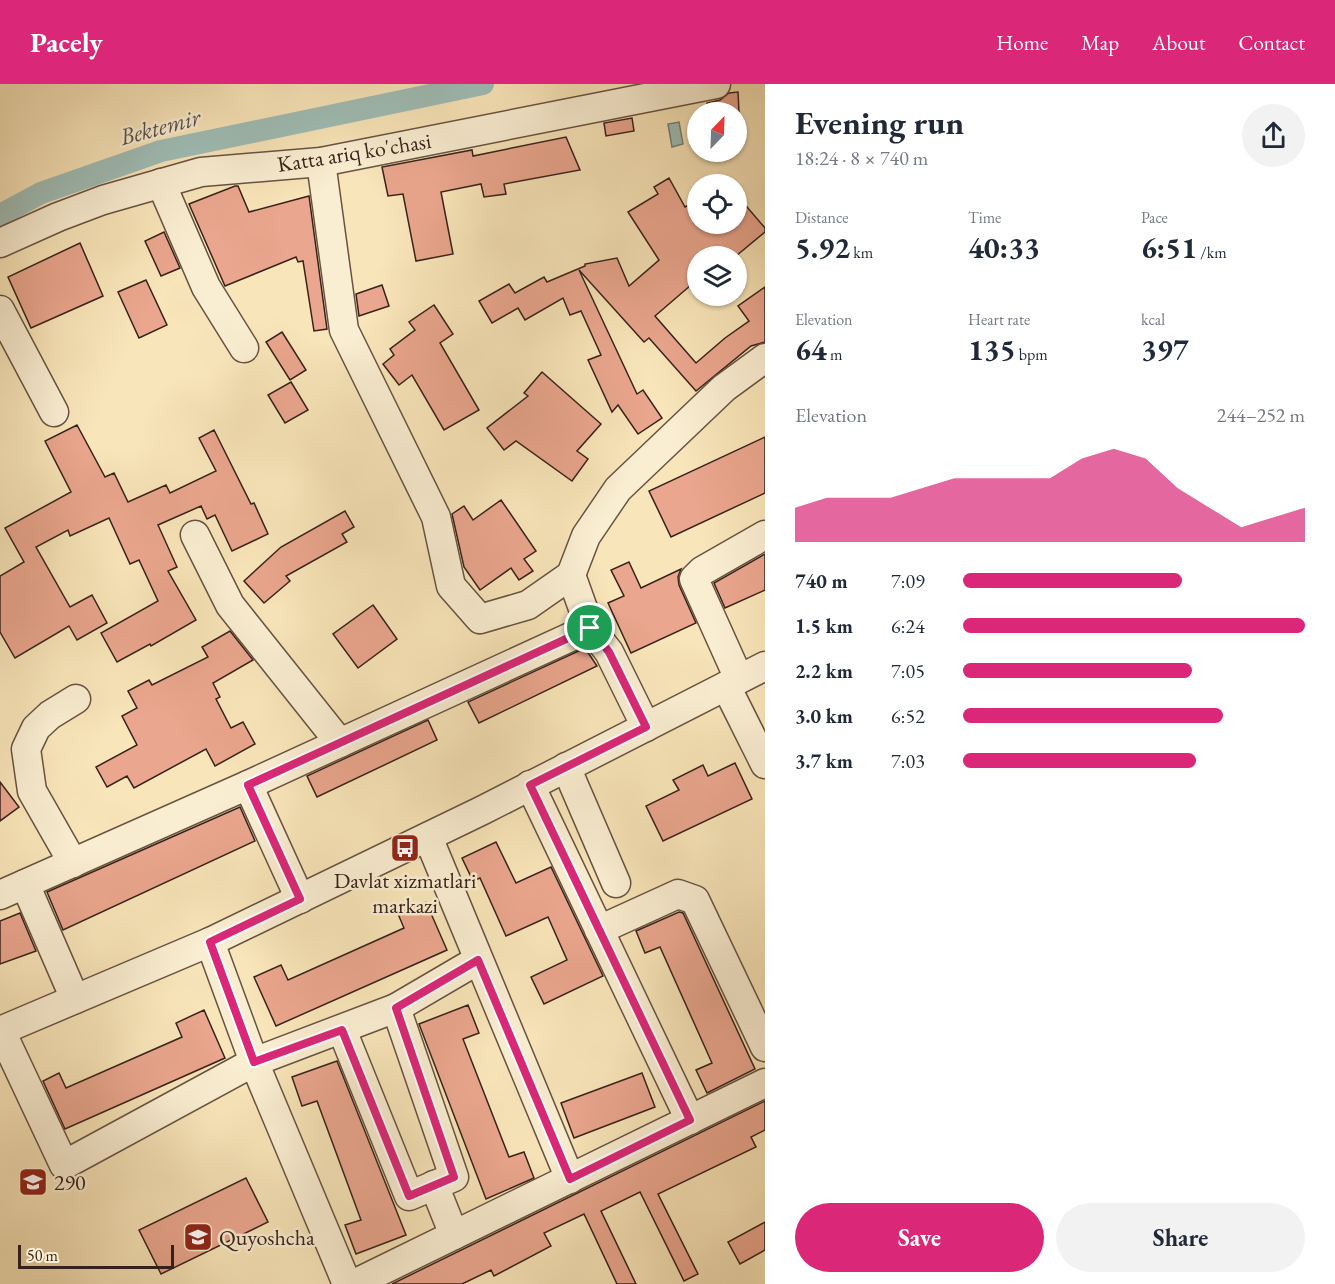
<!DOCTYPE html>
<html lang="en">
<head>
<meta charset="utf-8">
<style>
	body { margin:0; font-family:"EB Garamond",serif; background:#f2f2f3; color:#1f2937; height:100vh; display:flex; flex-direction:column; font-size:22px; white-space:nowrap }
	* { box-sizing:border-box; margin:0 }
	p { font-size:20px; color:#747a83 }
	.icon { flex:none; width:33px; height:33px; fill:none; stroke:currentColor; stroke-width:2; stroke-linecap:round; stroke-linejoin:round }
	.map { position:relative; flex:1; overflow:hidden }
	.panel { display:flex; flex-direction:column; background:#fff; width:570px }
	.panel>* { flex:none }
	.needle { width:39px; rotate:23deg }
	.buttons { position:absolute; left:687px; top:18px; display:grid; gap:12px }
	.buttons a { display:grid; place-items:center; width:60px; height:60px; border-radius:50%; background:#fff; box-shadow:0 2px 4px #0004; font-size:30px }
	.scale { position:absolute; left:18px; bottom:15px; width:156px; box-sizing:border-box; padding-left:6px; border:3px solid #37221b; border-top:0; font-size:16px; line-height:21px; white-space:nowrap; color:#37221b; -webkit-text-stroke:4px #faeed2; paint-order:stroke }
	.pin { position:absolute; display:grid; place-items:center; width:51px; height:51px; color:#fff; margin:-26px; border:3px solid #fff; border-radius:50%; box-shadow:0 2px 6px #0007 }
	.round { display:grid; place-items:center; flex:none; width:63px; height:63px; border-radius:32px; background:#f2f2f3 }
	.summary { display:flex; align-items:center; justify-content:space-between; height:102px; padding:0 30px }
	h1 { font-size:33px; font-weight:700; line-height:45px }
	.metrics { display:grid; grid-template-columns:repeat(3,1fr); gap:9px; height:102px; padding:6px 30px }
	.metrics div { display:grid; align-content:center }
	.metrics b { font-size:30px; font-weight:700 }
	.metrics small { font-size:16px; font-weight:400 }
	.metrics p { font-size:16px }
	.chart { height:168px; padding:12px 30px }
	.chart p { display:flex; justify-content:space-between }
	.chart svg { width:100%; height:108px; margin-top:6px; fill:#db2777; opacity:.7 }
	.action { display:flex; gap:12px; margin-top:auto; padding:12px 30px }
	.action a { flex:1; height:69px; border-radius:36px; background:#db2777; color:#fff; font-size:24px; font-weight:700; line-height:69px; text-align:center }
	.action a+a { background:#f2f2f3; color:#1f2937 }
	ul { padding:0 30px; list-style:none; font-size:20px }
	li { display:grid; grid-template-columns:96px 72px 1fr; align-items:center; height:45px }
	li i { height:15px; border-radius:8px; background:#db2777 }
	header { display:flex; align-items:center; gap:36px; box-sizing:border-box; height:84px; padding:0 30px; background:#db2777; color:#fff }
	header strong { font-size:28px }
	nav { display:flex; gap:33px; margin-inline-start:auto; font-size:21px }
	main { display:flex; flex:1; min-height:0 }
	.map>svg:first-child { display:block }
	.water { fill:#9fbdb6; stroke:#757f78; stroke-width:1.5 }
	.lines { fill:none; stroke-linecap:round; stroke-linejoin:round }
	.canal { stroke:#9fbdb6; stroke-width:22 }
	.building { fill:#eaa68e; stroke:#37221b; stroke-width:1.5 }
	.minor-casing { stroke:#675342; stroke-width:31 }
	.minor { stroke:#faeed2; stroke-width:28 }
	.route-casing { stroke:#fff; stroke-width:12 }
	.route { stroke:#db2777; stroke-width:8 }
	.labels { text-anchor:middle; stroke-width:5; stroke-linejoin:round; paint-order:stroke }
	.street-label { font-size:22px; fill:#37221b; stroke:#faeed2 }
	.poi-label { font-size:22px; fill:#37221b; stroke:#faeed2; text-anchor:start }
	.water-label { font-size:24px; font-style:italic; fill:#56504a; stroke:#faeed2 }
</style>
</head>
<body>
<header>
<strong>Pacely</strong>
<nav><a>Home</a><a>Map</a><a>About</a><a>Contact</a></nav>
</header>
<main>
<div class="map">
<svg width="765" height="1200" viewBox="0 0 765 1200">
	<rect width="100%" height="100%" fill="#f8e5b9"/>
	<filter id="stains"><feTurbulence type="fractalNoise" baseFrequency=".00333" numOctaves="4"/><feColorMatrix values="0 0 0 0 .2 0 0 0 0 .09 0 0 0 0 .02 0 0 0 .5 -.17"/></filter>
	<radialGradient id="worn" r=".72"><stop offset=".6" stop-color="#630" stop-opacity="0"/><stop offset="1" stop-color="#630" stop-opacity=".3"/></radialGradient>
	<path class="water" d="M679,38L683,60L672,63L668,40Z"/>
	<g class="lines">
		<path class="canal" d="M0,131L41,109L161,67L483,0"/>
	</g>
	<g class="building">
		<path d="M738,8L739,28H707V19L720,16L729,9Z"/>
		<path d="M632,34L634,47L606,52L604,39Z"/>
		<path d="M566,53L580,86L504,100L506,110L484,113L481,100L441,108L453,170L416,177L403,110L388,112L382,83L472,66L473,72Z"/>
		<path d="M669,94L685,123L698,116V140H736V110L765,144V148L736,172H698V195L655,232L696,279L725,254L749,237L738,222L765,203V258L751,262L696,307L649,254L644,258L579,186L637,310L643,306L662,334L638,350L618,321L612,328L588,276L601,271L581,227L570,231L563,214L525,236L518,224L492,239L479,217L509,200L515,209L544,193L547,198L585,182V180L617,174L629,202L659,176L628,128L658,110L654,103Z"/>
		<path d="M235,102H238L249,128L309,112L327,245L314,247L303,177L298,178L296,173L225,202L189,120Z"/>
		<path d="M164,148L180,184L161,192L145,157Z"/>
		<path d="M80,159L103,212L31,244L8,193Z"/>
		<path d="M146,196L167,241L139,254L118,208Z"/>
		<path d="M382,201L389,222L359,232L356,210Z"/>
		<path d="M434,221L453,250L440,259L479,326L444,346L412,291L399,301L383,280L394,271L390,265L415,246L409,238Z"/>
		<path d="M282,248L306,286L290,296L266,258Z"/>
		<path d="M542,288L601,340L577,367L588,375L572,397L516,357L504,366L487,344L528,312L524,309Z"/>
		<path d="M291,298L308,326L285,339L268,311Z"/>
		<path d="M77,341L105,393L114,389L128,418L166,401L170,409L216,387L199,354L214,346L251,420L254,419L268,450L232,467L215,431L207,435L201,422L158,441L177,483L168,487L196,536L151,562L150,560L117,578L101,549L158,517L139,476L130,480L109,434L70,452L68,446L36,463L70,523L92,511L107,539L77,556L69,542L15,574L0,548V492L24,478L5,444L71,408L45,357Z"/>
		<path d="M765,353V409L671,453L649,407Z"/>
		<path d="M501,416L536,467L524,475L533,487L519,496L511,484L480,506L464,483L452,430L464,422L473,436Z"/>
		<path d="M345,427L354,443L342,450L347,458L286,492L290,497L264,519L244,497L281,463Z"/>
		<path d="M765,470V506L725,524L714,499Z"/>
		<path d="M629,478L641,504L681,485L678,493L679,501L696,539L631,569L608,519L624,512L611,486Z"/>
		<path d="M373,521L397,555L358,584L333,550Z"/>
		<path d="M230,547L253,576L213,599L220,613L216,615L231,644L243,638L255,660L215,682L206,665L134,704L127,692L107,703L96,683L137,661L122,632L137,624L128,607L149,596L152,601L208,573L202,563Z"/>
		<path d="M585,564L597,582L479,639L468,618Z"/>
		<path d="M428,636L437,656L317,713L307,692Z"/>
		<path d="M735,679L752,715L663,757L646,722L679,706L673,696L703,681L708,692Z"/>
		<path d="M0,698L19,723L0,737Z"/>
		<path d="M240,723L255,757L63,846L47,808Z"/>
		<path d="M496,758L516,799L551,783L603,892L544,920L531,893L567,876L548,833L506,852L480,794L473,797L462,774Z"/>
		<path d="M426,818L447,866L276,942L254,893L281,881L288,896L404,844L398,830Z"/>
		<path d="M679,828L683,829L755,985L707,1009L696,986L712,979L660,863L645,869L636,847Z"/>
		<path d="M20,829L36,867L0,880V837Z"/>
		<path d="M468,921L479,949L463,955L509,1073L524,1068L534,1094L486,1115L419,940Z"/>
		<path d="M204,926L225,974L65,1045L43,997L59,989L66,1004L182,953L176,939Z"/>
		<path d="M337,977L406,1151L356,1170L345,1141L361,1136L317,1017L302,1022L292,993Z"/>
		<path d="M642,989L655,1023L574,1054L561,1019Z"/>
		<path d="M765,1017V1046L751,1053L756,1063L658,1110L698,1190L684,1197L640,1108L601,1127L636,1200H617L584,1130L544,1149L551,1162L494,1192L491,1186L462,1200H392Z"/>
		<path d="M246,1094L268,1138L161,1190L139,1146Z"/>
		<path d="M765,1138V1166L740,1180L728,1158Z"/>
	</g>
	<g class="lines">
		<g class="minor-casing">
			<g id="minor">
				<path d="M321,78L344,246L436,433L451,502L480,535L528,521L571,491L586,452L618,405L724,304L765,274"/>
				<path d="M161,99L206,203L244,264"/>
				<path d="M0,159L58,133L103,116L201,88L321,78L716,0"/>
				<path d="M0,226L54,328"/>
				<path d="M195,451L230,521L340,659"/>
				<path d="M571,491L590,544L609,568L646,643"/>
				<path d="M739,595L694,495L702,487L765,451"/>
				<path d="M726,602L765,680"/>
				<path d="M566,683L616,799"/>
				<path d="M248,701L300,815"/>
				<path d="M530,701L690,1036"/>
				<path d="M428,753L570,1095"/>
				<path d="M73,779L32,707L26,665L36,644L50,631L76,615"/>
				<path d="M25,800L75,915"/>
				<path d="M0,811L248,701L590,544"/>
				<path d="M599,846L678,810L695,816L765,963"/>
				<path d="M210,858L254,978L396,924L478,876"/>
				<path d="M342,946L409,1112L454,1093L396,924"/>
				<path d="M0,947L210,858L483,726L765,582"/>
				<path d="M1,947L64,1081L254,978L347,1200"/>
				<path d="M434,1101L454,1151"/>
				<path d="M354,1200L765,999"/>
			</g>
		</g>
		<use href="#minor" class="minor"/>
	</g>
	<g class="lines">
		<g class="route-casing">
			<path id="route" d="M590,544L609,568L646,643L530,701L690,1036L570,1095L478,876L396,924L454,1093L409,1112L342,946L254,978L210,858L300,815L248,701Z"/>
		</g>
		<use href="#route" class="route"/>
	</g>
	<defs>
		<g id="bus-square" transform="scale(1.5)"><rect x="-9" y="-9" width="18" height="18" rx="4" fill="#8f2418" stroke="#faeed2"/><path d="M-5-6H5V4H4V6H2V4H-2V6H-4V4H-5ZM-3.5-4V0h7V-4ZM-3.5 1.2v1.5H-2V1.2ZM2 1.2v1.5H3.5V1.2Z" fill="#fff"/></g>
		<g id="school-square" transform="scale(1.5)"><rect x="-9" y="-9" width="18" height="18" rx="4" fill="#8f2418" stroke="#faeed2"/><path d="M0-5L7-2L0 1L-7-2ZM-4 1L0 2.5L4 1V4Q0 6-4 4Z" fill="#fff"/></g>
	</defs>
	<g fill-rule="evenodd">
		<use href="#bus-square" x="405" y="764"/>
		<use href="#school-square" x="33" y="1098"/>
		<use href="#school-square" x="198" y="1153"/>
	</g>
	<g class="labels">
		<g class="street-label">
			<text transform="translate(354 68) rotate(-9)" y="8">Katta ariq ko'chasi</text>
		</g>
		<g class="poi-label">
			<text x="405" y="804" text-anchor="middle">Davlat xizmatlari<tspan x="405" dy="25">markazi</tspan></text>
			<text x="54" y="1106">290</text>
			<text x="219" y="1161">Quyoshcha</text>
		</g>
		<g class="water-label">
			<text transform="translate(160 43) rotate(-15)" y="8">Bektemir</text>
		</g>
	</g>
	<rect width="100%" height="100%" filter="url(#stains)"/>
	<rect width="100%" height="100%" fill="url(#worn)"/>
</svg>
<div class="buttons">
<a><svg class="needle" viewBox="-14 -14 28 28"><path d="M0-13l5 13h-10z" fill="#e53935"/><path d="M0 13l5-13h-10z" fill="#747a83"/></svg></a>
<a><svg class="icon" aria-label="locate" viewBox="0 0 24 24"><circle cx="12" cy="12" r="6"/><path d="M12 2v4M12 18v4M2 12h4M18 12h4"/></svg></a>
<a><svg class="icon" aria-label="layers" viewBox="0 0 24 24"><path d="M12 4l9 5-9 5-9-5zM3 14l9 5 9-5"/></svg></a>
</div>
<div class="scale">50 m</div>
<div class="pin" style="left:590px;top:544px;background:#1e9e55"><svg class="icon" aria-label="arrive" viewBox="0 0 24 24"><path d="M6 21V4h12l-3 4 3 4H6"/></svg></div>
</div>
<section class="panel">
<div class="summary"><div><h1>Evening run</h1><p>18:24 · 8 × 740 m</p></div><a class="round"><svg class="icon" aria-label="share" viewBox="0 0 24 24"><path d="M12 15V3M7 8l5-5 5 5M5 13v7h14v-7"/></svg></a></div>
<div class="metrics">
<div><p>Distance</p><b>5.92<small> km</small></b></div>
<div><p>Time</p><b>40:33</b></div>
<div><p>Pace</p><b>6:51<small> /km</small></b></div>
</div>
<div class="metrics">
<div><p>Elevation</p><b>64<small> m</small></b></div>
<div><p>Heart rate</p><b>135<small> bpm</small></b></div>
<div><p>kcal</p><b>397</b></div>
</div>
<div class="chart"><p><span>Elevation</span>244–252 m</p>
<svg viewBox="0 0 160 44" preserveAspectRatio="none"><path d="M0 44V30L10 26L20 26L30 26L40 22L50 18L60 18L70 18L80 18L90 10L100 6L110 10L120 22L130 30L140 38L150 34L160 30V44z"/></svg>
</div>
<ul>
<li><b>740 m</b>7:09<i style="width:64%"></i></li>
<li><b>1.5 km</b>6:24<i style="width:100%"></i></li>
<li><b>2.2 km</b>7:05<i style="width:67%"></i></li>
<li><b>3.0 km</b>6:52<i style="width:76%"></i></li>
<li><b>3.7 km</b>7:03<i style="width:68%"></i></li>
</ul>
<div class="action"><a>Save</a><a>Share</a></div>
</section>
</main>
</body>
</html>
